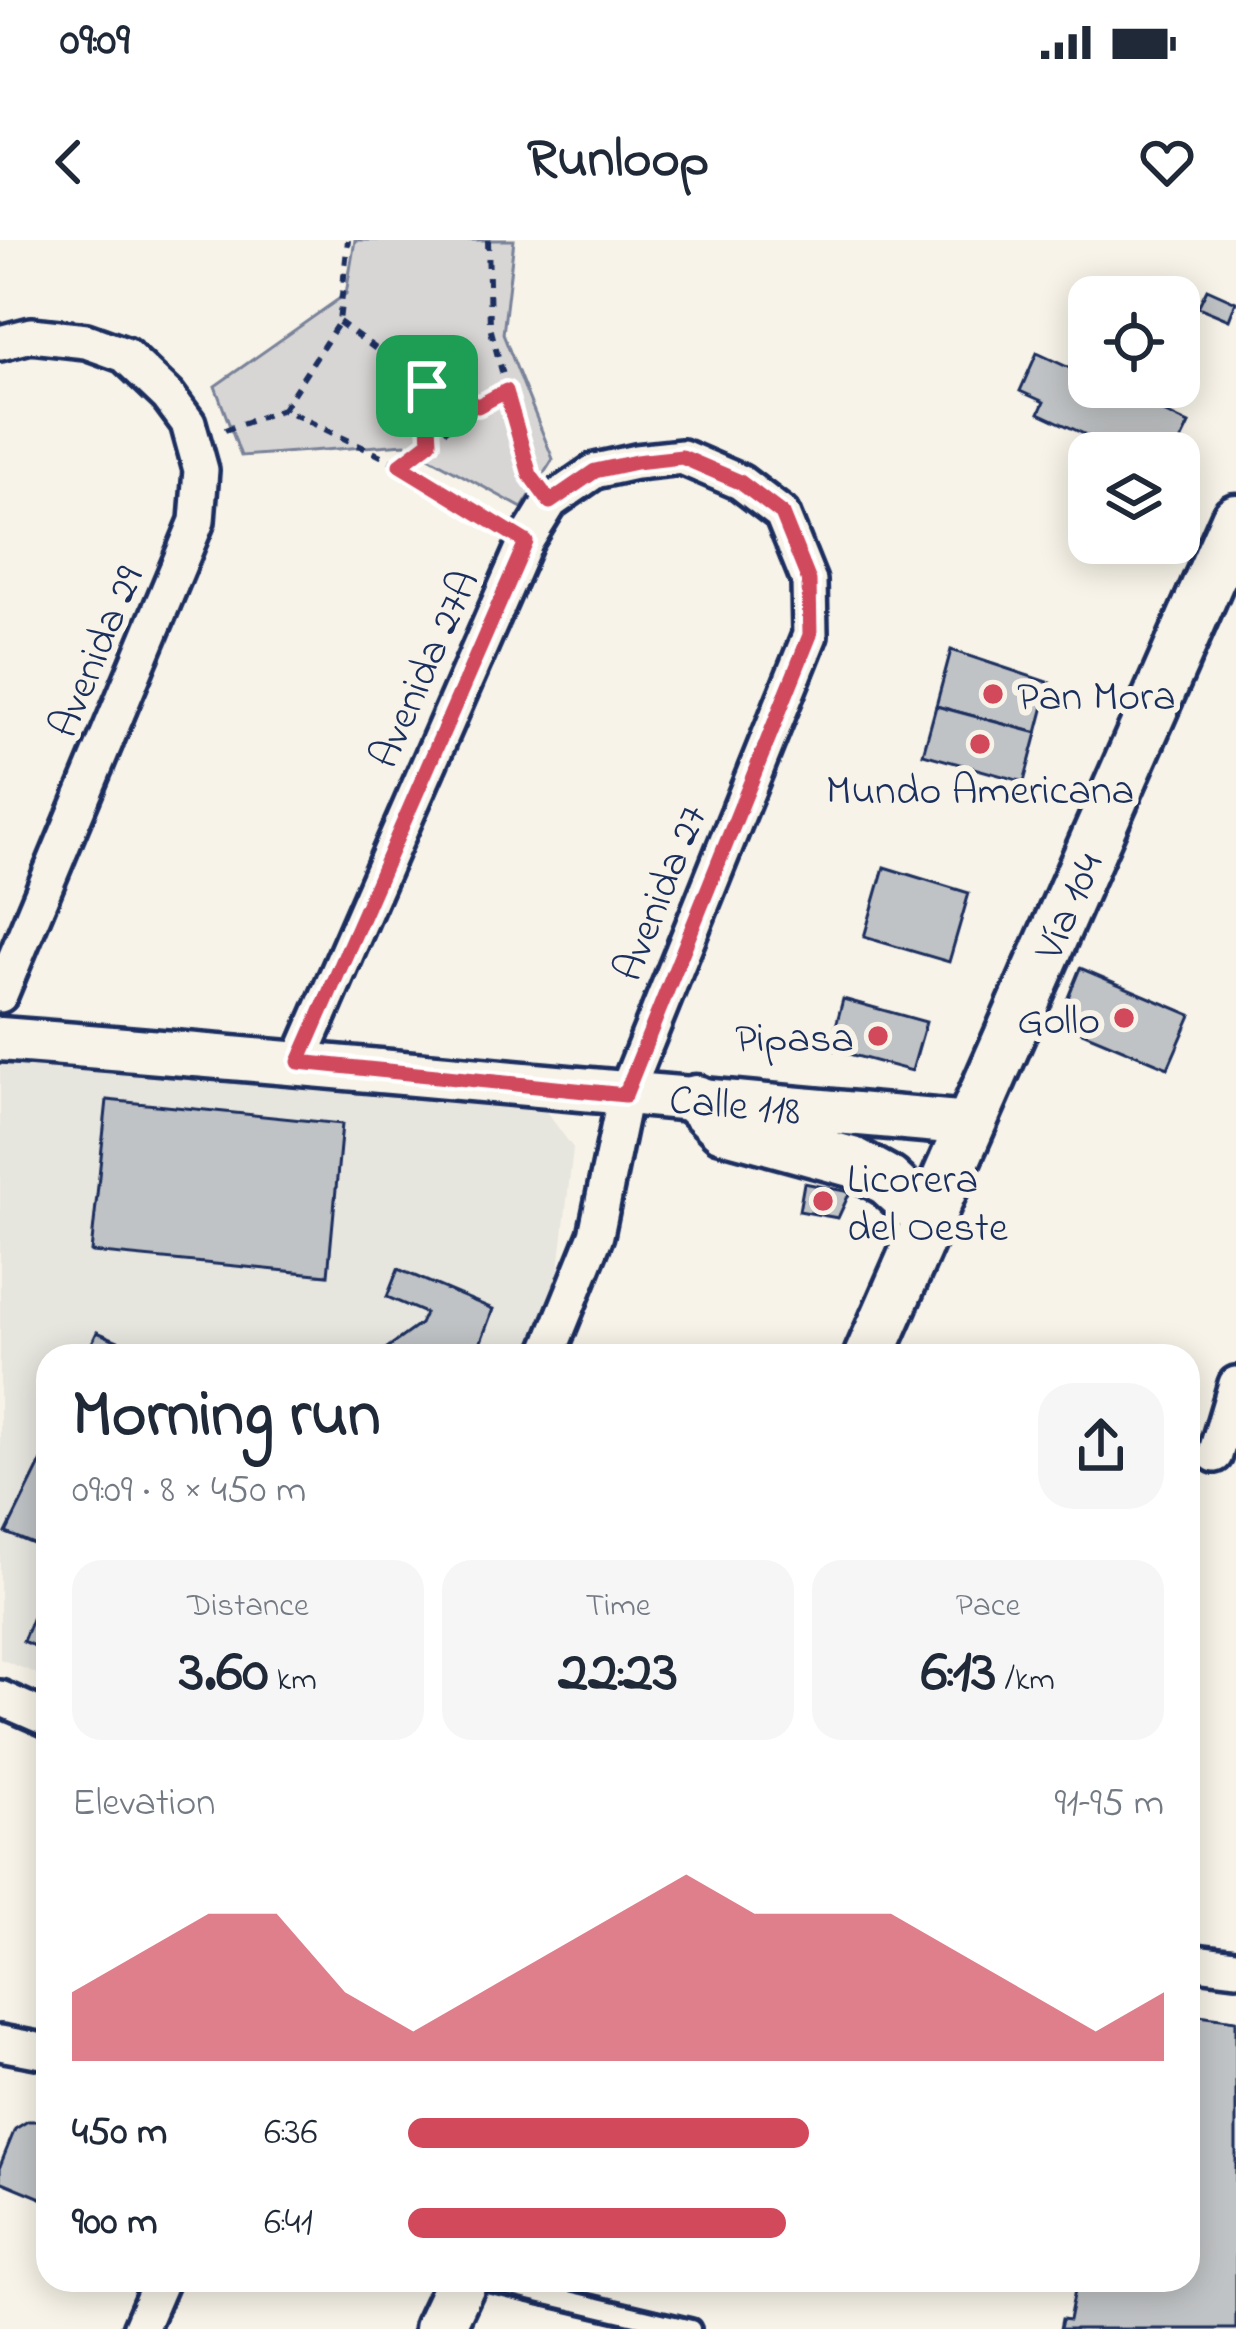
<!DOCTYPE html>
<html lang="en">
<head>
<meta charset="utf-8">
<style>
	body { margin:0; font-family:"Indie Flower",sans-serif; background:#f6f6f7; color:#1f2937; height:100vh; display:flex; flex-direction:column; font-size:45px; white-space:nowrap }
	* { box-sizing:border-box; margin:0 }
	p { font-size:39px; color:#747a83 }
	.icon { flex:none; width:66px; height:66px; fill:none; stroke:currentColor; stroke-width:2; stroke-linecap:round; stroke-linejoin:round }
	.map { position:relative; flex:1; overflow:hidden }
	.side { position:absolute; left:36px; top:1104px; width:1164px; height:948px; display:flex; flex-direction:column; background:#fff; border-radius:36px; box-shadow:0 6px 30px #0003 }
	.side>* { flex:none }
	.buttons { position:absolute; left:1068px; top:36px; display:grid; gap:24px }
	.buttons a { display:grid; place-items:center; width:132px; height:132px; border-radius:24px; background:#fff; box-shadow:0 6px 30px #0003; font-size:60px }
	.pin { position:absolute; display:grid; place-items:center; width:102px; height:102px; color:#fff; margin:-51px; border-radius:24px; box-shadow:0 6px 18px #0006 }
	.round { display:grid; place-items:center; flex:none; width:126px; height:126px; border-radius:36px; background:#f6f6f7 }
	.headline { display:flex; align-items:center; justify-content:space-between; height:204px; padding:0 36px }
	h1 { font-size:66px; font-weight:700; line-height:90px }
	.stats { display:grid; grid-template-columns:repeat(3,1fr); gap:18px; height:204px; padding:12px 36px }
	.stats div { display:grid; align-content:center; border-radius:30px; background:#f6f6f7; text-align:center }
	.stats b { font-size:60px; font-weight:700 }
	.stats small { font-size:33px; font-weight:400 }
	.stats p { font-size:33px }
	.chart { height:336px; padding:24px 36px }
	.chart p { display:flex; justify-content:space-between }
	.chart svg { width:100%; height:216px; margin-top:12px; fill:#d1495b; opacity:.7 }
	ul { padding:0 36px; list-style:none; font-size:39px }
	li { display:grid; grid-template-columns:192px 144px 1fr; align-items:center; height:90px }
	li i { height:30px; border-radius:15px; background:#d1495b }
	.status { display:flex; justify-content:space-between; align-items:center; height:84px; padding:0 60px; background:#fff; direction:ltr }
	.status svg { height:33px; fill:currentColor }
	header { display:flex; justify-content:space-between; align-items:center; height:156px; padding:0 36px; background:#fff; font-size:54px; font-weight:700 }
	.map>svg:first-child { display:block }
	.built { fill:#e6e5de }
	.green { fill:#d7d6d4; stroke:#798299; stroke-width:3 }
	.building { fill:#c0c3c5; stroke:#1b2f5e; stroke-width:3 }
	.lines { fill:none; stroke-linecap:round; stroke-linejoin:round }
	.service-casing { stroke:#1b2f5e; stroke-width:26 }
	.minor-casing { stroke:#1b2f5e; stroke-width:42 }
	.tertiary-casing { stroke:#1b2f5e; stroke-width:51 }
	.secondary-casing { stroke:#1b2f5e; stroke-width:57 }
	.path { stroke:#1b2f5e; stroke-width:6; stroke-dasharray:9 9; stroke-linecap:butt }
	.service { stroke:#f7f3e8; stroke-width:16 }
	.minor { stroke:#f7f3e8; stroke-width:33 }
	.tertiary { stroke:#f7f3e8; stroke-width:42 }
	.secondary { stroke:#f7f3e8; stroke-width:48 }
	.route-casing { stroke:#fff; stroke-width:24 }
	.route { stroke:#d1495b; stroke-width:15 }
	.poi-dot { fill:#d1495b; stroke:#f7f3e8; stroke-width:4.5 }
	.labels { text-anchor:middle; stroke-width:12; stroke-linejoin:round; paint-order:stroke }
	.street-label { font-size:42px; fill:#1b2f5e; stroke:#f7f3e8 }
	.poi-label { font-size:42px; fill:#1b2f5e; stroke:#f7f3e8; text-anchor:start }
</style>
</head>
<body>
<div class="status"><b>09:09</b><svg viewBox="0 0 49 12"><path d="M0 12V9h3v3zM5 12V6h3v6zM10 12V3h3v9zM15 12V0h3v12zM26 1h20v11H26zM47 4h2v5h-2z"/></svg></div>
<header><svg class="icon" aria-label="back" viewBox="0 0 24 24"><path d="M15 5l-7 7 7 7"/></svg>Runloop<svg class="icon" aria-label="heart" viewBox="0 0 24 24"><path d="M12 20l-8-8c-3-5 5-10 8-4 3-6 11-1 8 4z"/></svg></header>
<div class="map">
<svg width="1236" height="2089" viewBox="0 0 1236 2089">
	<rect width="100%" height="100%" fill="#f7f3e8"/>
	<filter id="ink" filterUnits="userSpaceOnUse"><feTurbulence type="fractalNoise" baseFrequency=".00833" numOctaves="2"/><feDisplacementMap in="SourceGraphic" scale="24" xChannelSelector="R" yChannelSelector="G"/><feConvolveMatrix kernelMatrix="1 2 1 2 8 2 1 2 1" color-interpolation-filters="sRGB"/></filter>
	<g filter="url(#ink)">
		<path class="built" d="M0,820L539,862L573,908L559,1029L526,1116H48V1438L0,1419Z"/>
		<path class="green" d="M355,0H514L503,94L553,219L522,268L405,204L241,216L215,146L346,54Z"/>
		<g class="building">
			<path d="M1207,49L1236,62L1229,80L1198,67Z"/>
			<path d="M1037,113L1089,137V147H1110L1189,184L1175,213H1125L1039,173L1044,162L1020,151Z"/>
			<path d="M951,410L1050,443L1037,493L936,466Z"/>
			<path d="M936,466L1037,493L1024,542L923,514Z"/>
			<path d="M884,627L969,653L949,722L864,697Z"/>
			<path d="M1080,728L1191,775L1168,828L1058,782Z"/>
			<path d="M843,759L926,782L912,831L830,809Z"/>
			<path d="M107,860L342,884L328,1035L91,1012Z"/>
			<path d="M804,943L850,952L838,978L799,971Z"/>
			<path d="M398,1029L493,1069L479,1107L480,1116H376L420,1084L425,1073L387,1057Z"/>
			<path d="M97,1092L153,1116H86Z"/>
			<path d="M44,1216L48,1217V1310L6,1293Z"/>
			<path d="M42,1355L48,1358V1412L23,1401Z"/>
			<path d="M1199,1775L1236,1780V2089H1060L1062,2079L1069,2080L1077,2040H1188V1852Z"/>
			<path d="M28,1881H48V1961L0,1941V1926L15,1889Z"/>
		</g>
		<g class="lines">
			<g class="service-casing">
				<path id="service" d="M483,2040L691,2089"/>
			</g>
			<g class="minor-casing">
				<g id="minor">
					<path d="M0,103L31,95L86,101L125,115L168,156L188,183L201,230L197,281L0,755"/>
					<path d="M299,822L526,301L550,262L595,231L636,222L682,217L740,242L782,274L809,341L810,395L625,855L596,995L547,1116"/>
					<path d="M1215,1215L1236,1144"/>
					<path d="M0,1458L48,1479"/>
					<path d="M1188,1721L1236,1727"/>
					<path d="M0,1803L48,1812"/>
					<path d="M140,2089L161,2040"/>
				</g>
			</g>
			<g class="tertiary-casing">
				<g id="tertiary">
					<path id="s1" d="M0,799C324,824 647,856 971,884"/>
				</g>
			</g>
			<g class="secondary-casing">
				<g id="secondary">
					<path d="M696,860L723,887L855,923L888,941L929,979"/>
					<path id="s2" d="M869,1116L1236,279"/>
					<path d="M439,2089L462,2040"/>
				</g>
			</g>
			<g class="path">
				<path d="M488,0L490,87L530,235"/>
				<path d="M339,82L427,146"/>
				<path d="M283,169L339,82L348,0"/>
				<path d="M225,190L283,169L408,229L497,284"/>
				<path d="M430,202L427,146L477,166"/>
				<path d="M402,224L477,166L506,150"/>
			</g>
			<use href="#service" class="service"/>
			<use href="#minor" class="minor"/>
			<use href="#tertiary" class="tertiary"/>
			<use href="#secondary" class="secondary"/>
		</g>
	</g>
	<g class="lines" filter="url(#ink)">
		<g class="route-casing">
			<path id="route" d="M427,146L478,166L506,151L530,235L550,262L595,231L636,222L682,217L740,242L782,274L809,341L810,395L625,855L299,822L526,302L400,225L430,202Z"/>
		</g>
		<use href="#route" class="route"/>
	</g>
	<g class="poi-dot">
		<circle cx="993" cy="454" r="12"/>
		<circle cx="980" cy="504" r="12"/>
		<circle cx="1124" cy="778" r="12"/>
		<circle cx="878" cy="796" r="12"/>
		<circle cx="823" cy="961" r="12"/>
	</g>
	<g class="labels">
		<g class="street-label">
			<text transform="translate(94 411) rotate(-67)" y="15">Avenida 29</text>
			<text transform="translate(422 428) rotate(-66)" y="15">Avenida 27A</text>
			<text transform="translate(658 652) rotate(-68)" y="15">Avenida 27</text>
			<text dy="15" stroke="none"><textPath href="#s2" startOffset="492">Vía 104</textPath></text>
			<text dy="15" stroke="none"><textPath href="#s1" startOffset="738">Calle 118</textPath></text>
		</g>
		<g class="poi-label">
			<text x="1017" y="469">Pan Mora</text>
			<text x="980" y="563" text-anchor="middle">Mundo Americana</text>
			<text x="1100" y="793" text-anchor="end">Gollo</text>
			<text x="854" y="811" text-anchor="end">Pipasa</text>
			<text x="847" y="952">Licorera<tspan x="847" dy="48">del Oeste</tspan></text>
		</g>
	</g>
</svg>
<div class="buttons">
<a><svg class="icon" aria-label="locate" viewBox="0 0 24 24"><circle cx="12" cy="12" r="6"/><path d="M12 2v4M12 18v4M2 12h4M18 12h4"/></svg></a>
<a><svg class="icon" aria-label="layers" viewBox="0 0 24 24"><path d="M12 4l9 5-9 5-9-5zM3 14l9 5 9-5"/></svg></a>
</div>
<div class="pin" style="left:427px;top:146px;background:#1e9e55"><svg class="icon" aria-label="arrive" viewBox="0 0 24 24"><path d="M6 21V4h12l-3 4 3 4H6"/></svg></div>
<section class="side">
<div class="headline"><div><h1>Morning run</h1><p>09:09 · 8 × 450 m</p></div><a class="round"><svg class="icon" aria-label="share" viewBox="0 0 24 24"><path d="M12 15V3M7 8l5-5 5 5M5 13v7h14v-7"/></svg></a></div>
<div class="stats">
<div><p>Distance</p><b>3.60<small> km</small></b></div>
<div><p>Time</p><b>22:23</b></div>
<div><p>Pace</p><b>6:13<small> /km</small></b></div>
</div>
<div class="chart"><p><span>Elevation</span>91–95 m</p>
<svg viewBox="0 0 160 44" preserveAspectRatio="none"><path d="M0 44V30L10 22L20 14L30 14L40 30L50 38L60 30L70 22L80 14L90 6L100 14L110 14L120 14L130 22L140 30L150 38L160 30V44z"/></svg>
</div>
<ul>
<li><b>450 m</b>6:36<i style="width:53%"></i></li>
<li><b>900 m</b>6:41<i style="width:50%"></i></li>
</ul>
</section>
</div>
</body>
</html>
